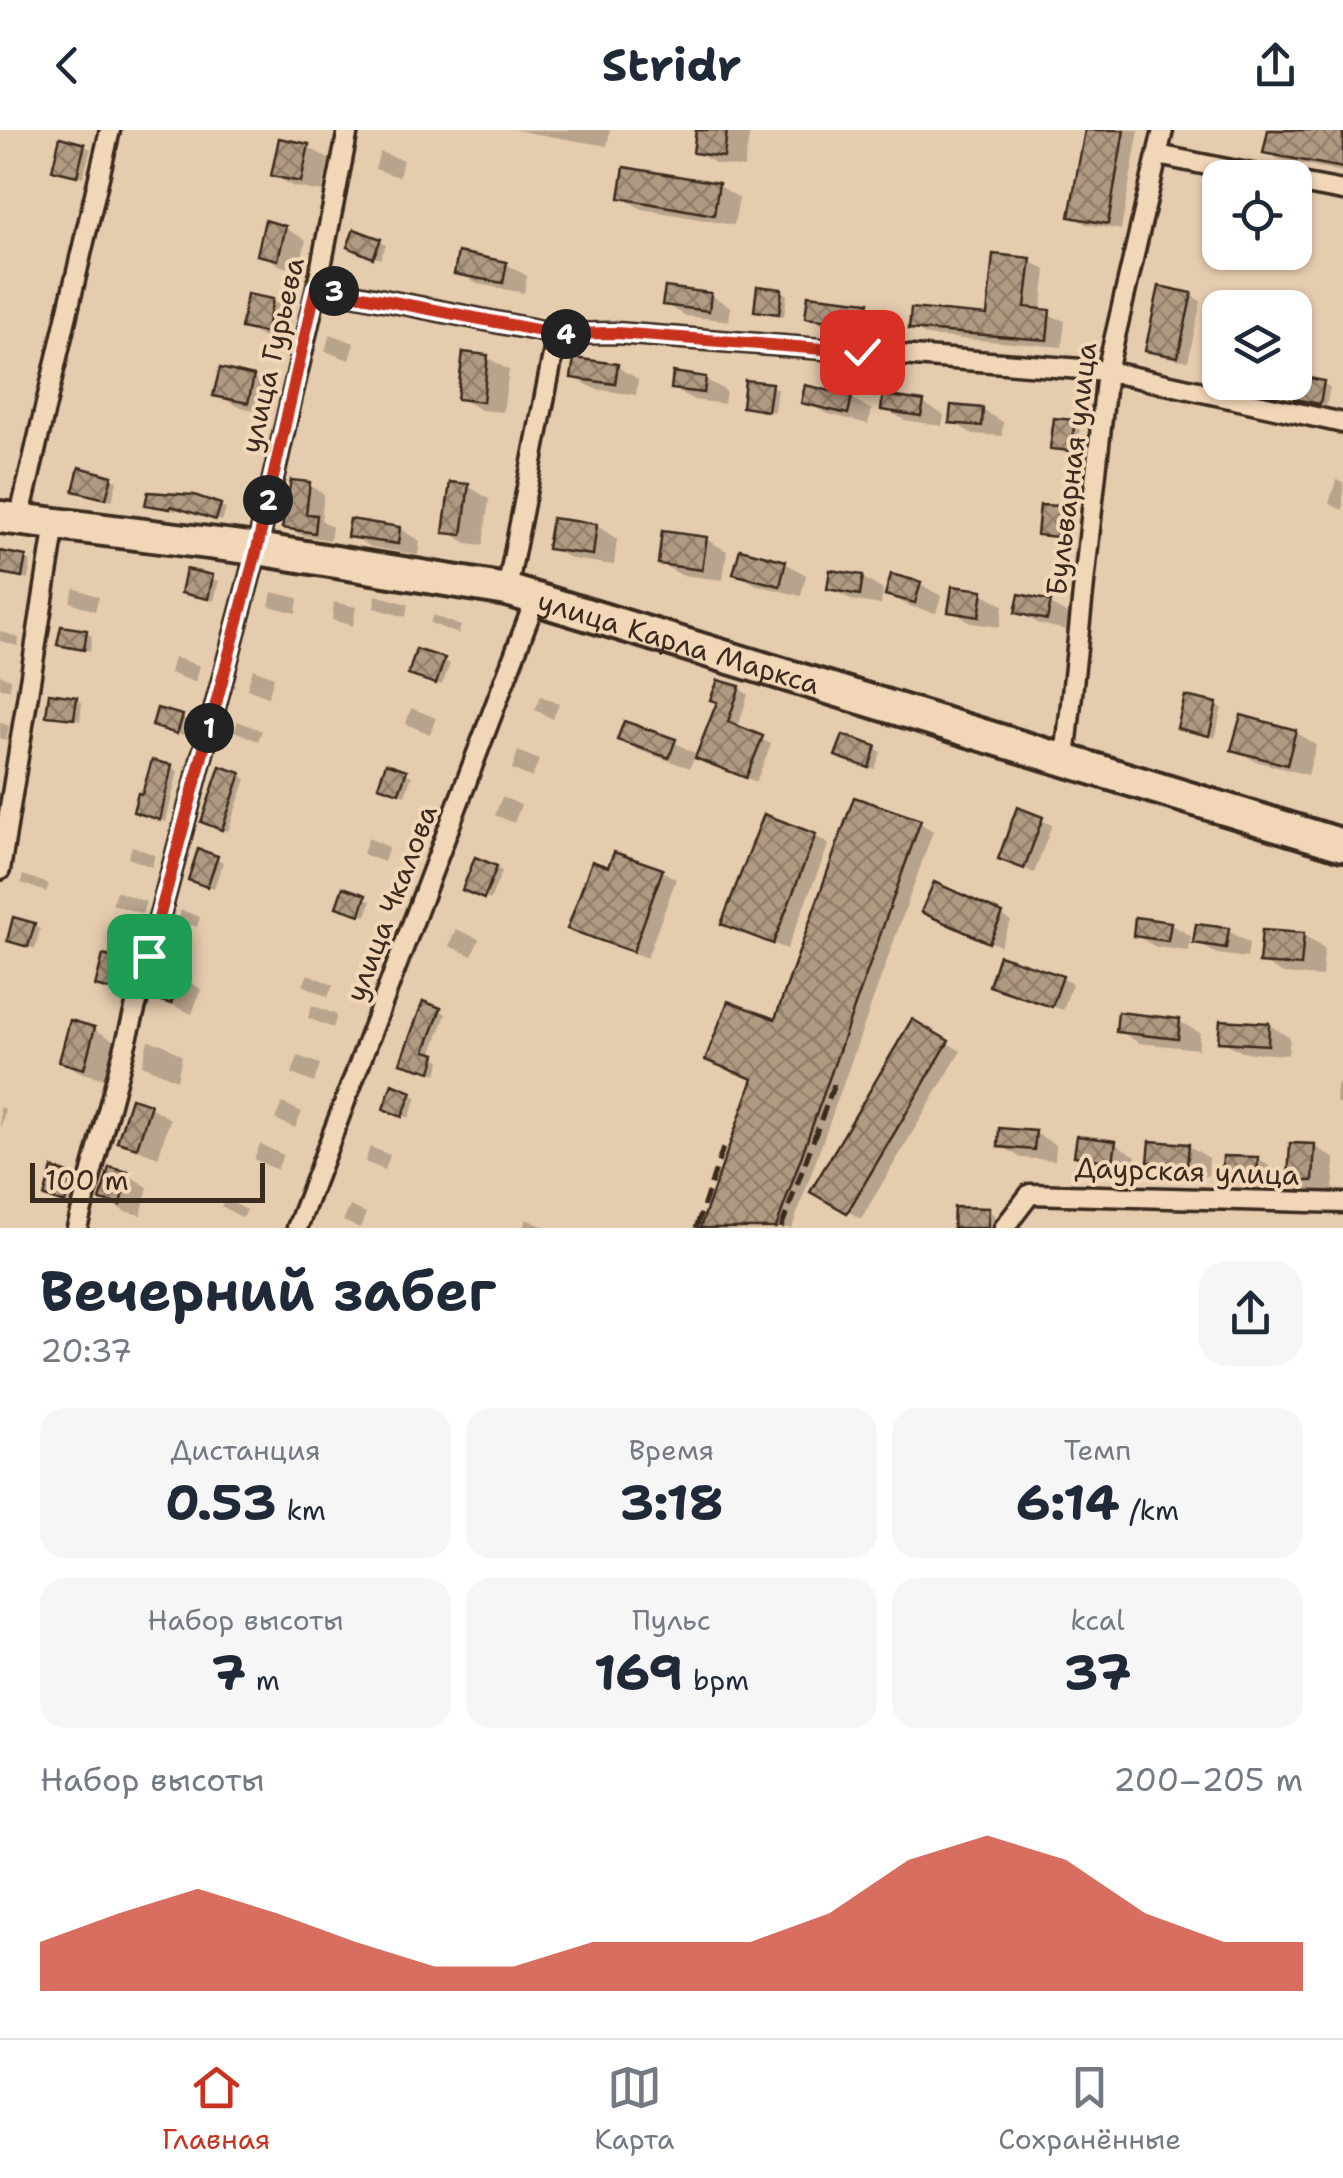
<!DOCTYPE html>
<html lang="ru">
<head>
<meta charset="utf-8">
<style>
	body { margin:0; font-family:"Shantell Sans",sans-serif; background:#f6f6f7; color:#1f2937; height:100vh; display:flex; flex-direction:column; font-size:38px; white-space:nowrap }
	* { box-sizing:border-box; margin:0 }
	p { font-size:32px; color:#747a83 }
	.icon { flex:none; width:55px; height:55px; fill:none; stroke:currentColor; stroke-width:2; stroke-linecap:round; stroke-linejoin:round }
	.map { position:relative; height:1098px; overflow:hidden }
	.drawer { display:flex; flex-direction:column; background:#fff; flex:1 }
	.drawer>* { flex:none }
	.fabs { position:absolute; left:1202px; top:30px; display:grid; gap:20px }
	.fabs a { display:grid; place-items:center; width:110px; height:110px; border-radius:20px; background:#fff; box-shadow:0 2px 8px #0004; font-size:50px }
	.scale { position:absolute; left:30px; bottom:25px; width:235px; box-sizing:border-box; padding-left:10px; border:5px solid #3b2a1e; border-top:0; font-size:28px; line-height:35px; white-space:nowrap; color:#3b2a1e; -webkit-text-stroke:8px #f1d6b8; paint-order:stroke }
	.pin { position:absolute; display:grid; place-items:center; width:85px; height:85px; color:#fff; margin:-42px; border-radius:20px; box-shadow:0 5px 15px #0006 }
	.km { position:absolute; width:50px; height:50px; margin:-25px; border-radius:50%; background:#222; color:#fff; font-size:28px; line-height:50px; text-align:center }
	.round { display:grid; place-items:center; flex:none; width:105px; height:105px; border-radius:30px; background:#f6f6f7 }
	.overview { display:flex; align-items:center; justify-content:space-between; height:170px; padding:0 40px }
	h1 { font-size:55px; font-weight:700; line-height:75px }
	.figures { display:grid; grid-template-columns:repeat(3,1fr); gap:15px; height:170px; padding:10px 40px }
	.figures div { display:grid; align-content:center; border-radius:25px; background:#f6f6f7; text-align:center }
	.figures b { font-size:50px; font-weight:700 }
	.figures small { font-size:28px; font-weight:400 }
	.figures p { font-size:28px }
	.chart { height:280px; padding:20px 40px }
	.chart p { display:flex; justify-content:space-between }
	.chart svg { width:100%; height:180px; margin-top:10px; fill:#c8321e; opacity:.7 }
	header { display:flex; justify-content:space-between; align-items:center; height:130px; padding:0 40px; background:#fff; font-size:45px; font-weight:700 }
	.tab-bar { display:flex; justify-content:space-around; align-items:center; height:140px; border-top:2px solid #e0e1e3; background:#fff; font-size:28px; color:#747a83 }
	.tab-bar a { display:grid; justify-items:center; gap:5px }
	.tab-bar .active { color:#c8321e }
	.map>svg:first-child { display:block }
	.shadow { fill:#0003 }
	.building { fill:url(#building-cross-hatch); stroke:#3b2a1e; stroke-width:2.5 }
	.lines { fill:none; stroke-linecap:round; stroke-linejoin:round }
	.minor-casing { stroke:#3b2a1e; stroke-width:25 }
	.trunk-casing { stroke:#3b2a1e; stroke-width:38 }
	.minor { stroke:#f1d6b8; stroke-width:18 }
	.trunk { stroke:#f1d6b8; stroke-width:30 }
	.rail { stroke:#3b2a1e; stroke-width:5; stroke-dasharray:15 8; stroke-linecap:butt }
	.route-casing { stroke:#fff; stroke-width:20 }
	.route { stroke:#c8321e; stroke-width:12 }
	.labels { text-anchor:middle; stroke-width:8; stroke-linejoin:round; paint-order:stroke }
	.street-label { font-size:28px; fill:#3b2a1e; stroke:#f1d6b8 }
</style>
</head>
<body>
<header><svg class="icon" aria-label="back" viewBox="0 0 24 24"><path d="M15 5l-7 7 7 7"/></svg>Stridr<svg class="icon" aria-label="share" viewBox="0 0 24 24"><path d="M12 15V3M7 8l5-5 5 5M5 13v7h14v-7"/></svg></header>
<div class="map">
<svg width="1343" height="1098" viewBox="0 0 1343 1098">
	<defs>
		<pattern id="building-cross-hatch" width="8" height="8" patternUnits="userSpaceOnUse" patternTransform="scale(2.5)"><rect width="8" height="8" fill="#b19a82"/><path d="M0 0l8 8M0 8l8-8" fill="none" stroke="#917e6a"/></pattern>
	</defs>
	<rect width="100%" height="100%" fill="#e6ccaf"/>
	<filter id="ink" filterUnits="userSpaceOnUse"><feTurbulence type="fractalNoise" baseFrequency=".01" numOctaves="2"/><feDisplacementMap in="SourceGraphic" scale="20" xChannelSelector="R" yChannelSelector="G"/><feConvolveMatrix kernelMatrix="1 2 1 2 8 2 1 2 1" color-interpolation-filters="sRGB"/></filter>
	<g filter="url(#ink)">
		<g class="shadow">
			<path d="M514,0H610L607,16Z"/>
			<path d="M699,0H750L744,38L717,34L696,22Z"/>
			<path d="M1087,0H1139L1121,100L1086,94L1072,86Z"/>
			<path d="M1270,0H1343V42L1279,29L1266,22Z"/>
			<path d="M85,16L91,19L83,47L61,42Z"/>
			<path d="M308,17L329,29L322,62L294,57L274,45Z"/>
			<path d="M380,22L403,30L399,47L375,39Z"/>
			<path d="M718,55L739,68L734,95L642,79L621,67Z"/>
			<path d="M1211,69L1220,70V95L1209,91Z"/>
			<path d="M1295,88L1307,93L1303,111L1295,110Z"/>
			<path d="M285,98L306,110L299,140L281,136L260,123Z"/>
			<path d="M380,111L386,115L380,129L356,120Z"/>
			<path d="M1030,131L1046,140L1041,182L1065,191L1062,217L927,206L912,197L989,188Z"/>
			<path d="M506,134L527,146L524,163L478,154L457,142Z"/>
			<path d="M781,161L787,165L784,186L757,180Z"/>
			<path d="M710,165L731,177L729,191L686,186L665,174Z"/>
			<path d="M1191,166L1201,171L1188,231L1158,225L1148,219Z"/>
			<path d="M272,171L293,183L287,213L265,209L244,197Z"/>
			<path d="M1221,174L1235,178H1220V210L1213,206Z"/>
			<path d="M868,175L889,187L886,206L829,198L808,186Z"/>
			<path d="M330,204L354,213L349,230L325,221Z"/>
			<path d="M488,228L509,240L503,282L481,280L460,268Z"/>
			<path d="M617,237L638,249L636,265L595,259L574,247Z"/>
			<path d="M253,248L274,260L269,284L237,276L216,264Z"/>
			<path d="M705,249L726,261L724,274L694,270L673,258Z"/>
			<path d="M1324,254L1330,257L1326,276L1297,267Z"/>
			<path d="M771,256L777,259L774,282L744,276Z"/>
			<path d="M851,268L872,280L868,294L825,283L804,271Z"/>
			<path d="M923,273L944,285L942,296L904,290L884,278Z"/>
			<path d="M982,280L1003,292L1002,306L973,304L952,292Z"/>
			<path d="M1074,292L1080,296L1077,323L1053,318Z"/>
			<path d="M111,348L117,351L112,371L82,363Z"/>
			<path d="M1336,350L1343,352V380L1329,374Z"/>
			<path d="M309,355L324,364L321,390L332,397L330,410L301,405L285,396Z"/>
			<path d="M468,356L489,369L483,415L467,413L446,401Z"/>
			<path d="M148,374L220,376L226,379L222,391L177,377L176,381Z"/>
			<path d="M1059,379L1065,382L1063,409L1040,404Z"/>
			<path d="M597,396L617,409L614,435L571,429L550,417Z"/>
			<path d="M400,399L420,411L418,425L371,417L350,405Z"/>
			<path d="M706,409L727,421L723,450L681,445L660,433Z"/>
			<path d="M25,429L31,432L28,449L0,442V431Z"/>
			<path d="M785,433L806,445L801,466L757,455L736,443Z"/>
			<path d="M188,442L219,451L214,471L184,462Z"/>
			<path d="M862,447L883,460L881,475L851,470L830,458Z"/>
			<path d="M920,454L941,466L936,483L909,476L888,464Z"/>
			<path d="M74,458L99,467L95,481L70,472Z"/>
			<path d="M272,462L298,468L296,483L269,476Z"/>
			<path d="M982,463L1003,475L1000,497L971,493L951,480Z"/>
			<path d="M376,465L408,474L406,487L374,478Z"/>
			<path d="M334,472L356,477L353,496L332,490Z"/>
			<path d="M1050,474L1071,486L1067,500L1039,494L1018,482Z"/>
			<path d="M433,485L461,496L458,504L430,493Z"/>
			<path d="M0,501L19,508L18,516L0,511Z"/>
			<path d="M86,503L92,506L90,521L60,514Z"/>
			<path d="M174,527L200,536L195,552L170,543Z"/>
			<path d="M444,530L450,534L442,555L417,547Z"/>
			<path d="M253,539L274,547L268,567L247,559Z"/>
			<path d="M0,545L11,549L10,559L0,558Z"/>
			<path d="M739,559L748,564L738,598L771,614L756,652L695,625L690,638L641,621L620,609L674,612L698,625Z"/>
			<path d="M541,566L559,574L553,589L535,580Z"/>
			<path d="M76,569L82,573L80,591L49,584Z"/>
			<path d="M1216,575L1222,578L1215,608L1180,597Z"/>
			<path d="M411,578L436,588L430,604L406,594Z"/>
			<path d="M182,587L188,591L184,605L161,599Z"/>
			<path d="M1242,588L1296,603L1316,615L1308,645L1255,631L1234,619Z"/>
			<path d="M238,591L262,601L258,611L234,601Z"/>
			<path d="M0,592L9,596L6,610L0,608Z"/>
			<path d="M875,618L881,622L875,639L844,629Z"/>
			<path d="M518,621L539,630L532,648L512,639Z"/>
			<path d="M153,633L178,641L166,692L142,684Z"/>
			<path d="M388,636L412,646L405,665L387,658Z"/>
			<path d="M240,645L246,649L228,701L210,695Z"/>
			<path d="M502,667L521,675L514,693L495,685Z"/>
			<path d="M1019,680L1052,695L1034,743L1001,728Z"/>
			<path d="M920,693L933,701L792,1098H703L756,950L708,929L776,892Z"/>
			<path d="M815,706L829,714L787,819L738,800Z"/>
			<path d="M368,708L389,717L384,732L363,724Z"/>
			<path d="M132,716L155,725L152,737L128,728Z"/>
			<path d="M217,729L223,732L214,758L197,752Z"/>
			<path d="M496,738L502,741L490,770L471,763Z"/>
			<path d="M610,740L662,741L676,749L647,828L570,798Z"/>
			<path d="M23,745L49,754L46,762L21,753Z"/>
			<path d="M116,761L146,772L142,784L112,774Z"/>
			<path d="M344,761L371,771L366,786L345,780Z"/>
			<path d="M181,780L200,787L197,797L178,791Z"/>
			<path d="M1002,785L1011,791L1000,816L934,787Z"/>
			<path d="M1170,794L1191,806L1189,821L1156,817L1135,805Z"/>
			<path d="M34,795L40,799L35,819L10,810Z"/>
			<path d="M456,799L479,809L472,826L449,816Z"/>
			<path d="M1228,801L1249,813L1247,828L1217,824L1196,812Z"/>
			<path d="M1303,805L1324,818L1322,847L1283,844L1262,832Z"/>
			<path d="M122,833L143,845L136,871L119,867L98,855Z"/>
			<path d="M308,844L333,855L328,867L303,855Z"/>
			<path d="M180,847L201,859L192,884L157,868Z"/>
			<path d="M1062,848L1072,854L1063,880L1002,860Z"/>
			<path d="M312,875L337,885L333,898L308,888Z"/>
			<path d="M440,880L446,884L431,925L441,930L437,944L403,932Z"/>
			<path d="M1179,891L1200,903L1198,919L1139,913L1118,900Z"/>
			<path d="M913,893L961,921L861,1089L814,1061Z"/>
			<path d="M1269,895L1290,908L1288,925L1242,922L1221,910Z"/>
			<path d="M94,899L115,911L105,949L82,943L62,931Z"/>
			<path d="M148,911L162,914L182,926L177,950L142,935Z"/>
			<path d="M298,926L320,934L314,953L292,944Z"/>
			<path d="M1337,955L1343,956V976L1336,972Z"/>
			<path d="M411,964L417,968L409,988L392,981Z"/>
			<path d="M282,973L302,982L295,998L275,989Z"/>
			<path d="M0,977L5,979L1,996H0Z"/>
			<path d="M150,977L170,989L158,1028L120,1011Z"/>
			<path d="M1035,1003L1056,1015L1055,1030L1021,1028L1000,1015Z"/>
			<path d="M260,1014L283,1025L277,1040L254,1029Z"/>
			<path d="M1115,1014L1136,1026L1134,1042L1097,1037L1076,1025Z"/>
			<path d="M1189,1016L1209,1028L1208,1046L1171,1043L1150,1031Z"/>
			<path d="M1314,1016L1335,1029L1333,1062L1312,1061L1291,1049Z"/>
			<path d="M370,1017L390,1025L385,1040L365,1032Z"/>
			<path d="M1257,1029L1278,1041L1277,1058L1245,1057L1224,1045Z"/>
			<path d="M111,1040L128,1045L148,1057L141,1085L124,1081L103,1069Z"/>
			<path d="M72,1046L92,1058L86,1083L67,1078L47,1066Z"/>
			<path d="M225,1069L247,1080L243,1088L221,1076Z"/>
			<path d="M350,1076L366,1083L360,1098L343,1091Z"/>
			<path d="M956,1080L988,1081L994,1084V1098H956Z"/>
			<path d="M526,1089L547,1098H523Z"/>
		</g>
		<g class="building">
			<path d="M696,0H727L724,27L693,23Z"/>
			<path d="M1085,0H1124L1108,94L1069,87Z"/>
			<path d="M1268,0H1343V38L1263,23Z"/>
			<path d="M60,7L85,14L77,46L52,40Z"/>
			<path d="M279,8L309,14L301,52L271,46Z"/>
			<path d="M624,37L719,53L714,85L619,68Z"/>
			<path d="M265,90L286,96L278,130L257,125Z"/>
			<path d="M354,99L381,109L373,128L347,117Z"/>
			<path d="M458,122L507,132L503,153L454,144Z"/>
			<path d="M993,124L1031,128L1025,177L1050,180L1047,210L909,199L911,178L987,185Z"/>
			<path d="M757,156L782,159L779,184L754,181Z"/>
			<path d="M1159,156L1192,163L1178,227L1145,221Z"/>
			<path d="M665,157L711,163L709,181L662,175Z"/>
			<path d="M247,164L273,169L266,203L241,198Z"/>
			<path d="M808,165L869,172L865,195L805,188Z"/>
			<path d="M463,222L488,225L483,272L457,269Z"/>
			<path d="M574,228L618,234L615,254L571,248Z"/>
			<path d="M220,238L254,246L248,273L213,266Z"/>
			<path d="M673,242L706,247L704,263L671,259Z"/>
			<path d="M1299,246L1324,251L1320,274L1294,269Z"/>
			<path d="M745,250L772,253L768,281L742,277Z"/>
			<path d="M805,255L852,266L848,284L801,273Z"/>
			<path d="M883,265L924,271L921,286L881,280Z"/>
			<path d="M951,275L983,278L982,296L949,293Z"/>
			<path d="M1054,288L1075,290L1071,321L1050,319Z"/>
			<path d="M79,337L112,346L106,369L73,361Z"/>
			<path d="M291,350L310,352L306,384L317,385L315,403L282,398Z"/>
			<path d="M450,352L469,354L462,405L443,403Z"/>
			<path d="M148,362L194,365L221,374L216,390L171,376L170,379L145,375Z"/>
			<path d="M1040,375L1060,376L1057,407L1037,405Z"/>
			<path d="M552,388L597,394L593,425L547,419Z"/>
			<path d="M350,389L400,397L398,414L347,407Z"/>
			<path d="M662,401L707,407L702,440L658,434Z"/>
			<path d="M740,419L786,431L780,456L733,444Z"/>
			<path d="M0,421L26,426L22,447L0,443Z"/>
			<path d="M186,439L213,445L208,469L181,463Z"/>
			<path d="M830,440L863,445L860,465L827,459Z"/>
			<path d="M891,444L921,452L915,473L885,465Z"/>
			<path d="M952,456L983,460L979,487L948,482Z"/>
			<path d="M1019,464L1051,471L1047,490L1015,483Z"/>
			<path d="M61,496L87,500L84,520L57,515Z"/>
			<path d="M416,519L445,528L436,554L408,545Z"/>
			<path d="M718,550L740,556L728,592L763,606L746,648L695,628L717,572L710,570Z"/>
			<path d="M49,563L77,567L74,589L46,586Z"/>
			<path d="M1185,566L1217,573L1209,606L1177,598Z"/>
			<path d="M157,578L183,585L177,604L152,596Z"/>
			<path d="M1241,585L1296,600L1287,635L1231,620Z"/>
			<path d="M624,591L676,609L669,628L617,610Z"/>
			<path d="M843,605L876,616L869,638L835,626Z"/>
			<path d="M152,630L172,635L160,690L133,682L138,663L142,664Z"/>
			<path d="M386,633L407,640L399,663L378,656Z"/>
			<path d="M220,636L241,643L222,700L201,692Z"/>
			<path d="M854,667L921,690L776,1098H700L753,949L705,930L728,871L775,889Z"/>
			<path d="M1017,677L1043,687L1024,739L998,729Z"/>
			<path d="M764,684L816,704L773,814L721,794Z"/>
			<path d="M198,719L218,726L207,757L188,750Z"/>
			<path d="M614,722L663,739L633,822L567,799L592,731L608,737Z"/>
			<path d="M475,727L497,736L484,769L462,760Z"/>
			<path d="M934,752L1003,783L989,813L921,782Z"/>
			<path d="M343,757L366,765L360,785L336,777Z"/>
			<path d="M13,787L35,793L28,817L7,811Z"/>
			<path d="M1135,787L1171,792L1168,811L1133,806Z"/>
			<path d="M1196,794L1229,798L1226,818L1193,813Z"/>
			<path d="M1262,800L1304,803L1301,836L1259,833Z"/>
			<path d="M103,825L123,830L115,861L95,856Z"/>
			<path d="M999,825L1063,846L1052,877L989,856Z"/>
			<path d="M164,839L181,844L171,874L154,869Z"/>
			<path d="M423,871L441,878L425,921L436,924L431,942L400,933Z"/>
			<path d="M1118,882L1180,889L1178,909L1116,902Z"/>
			<path d="M912,889L949,911L847,1083L810,1062Z"/>
			<path d="M70,890L95,897L84,939L59,932Z"/>
			<path d="M1220,890L1269,893L1268,915L1218,912Z"/>
			<path d="M392,954L412,962L402,987L383,979Z"/>
			<path d="M131,968L151,974L137,1018L117,1012Z"/>
			<path d="M999,998L1036,1001L1034,1020L998,1017Z"/>
			<path d="M1077,1006L1116,1011L1113,1032L1074,1026Z"/>
			<path d="M1150,1011L1189,1014L1187,1036L1148,1032Z"/>
			<path d="M1290,1013L1315,1014L1313,1051L1288,1050Z"/>
			<path d="M1223,1026L1258,1027L1257,1047L1222,1046Z"/>
			<path d="M109,1037L128,1042L120,1075L100,1070Z"/>
			<path d="M52,1038L73,1044L65,1073L44,1067Z"/>
			<path d="M954,1077L989,1078L988,1098H953Z"/>
		</g>
		<g class="lines">
			<g class="minor-casing">
				<g id="minor">
					<path d="M1158,25L1271,48"/>
					<path d="M1295,52L1343,61"/>
					<path d="M317,157L557,204L616,203L1107,241L1343,293"/>
					<path d="M19,390L110,0"/>
					<path d="M507,460L557,204"/>
					<path d="M1065,629L1107,241L1163,0"/>
					<path d="M0,740L55,394"/>
					<path d="M77,1098L257,419L317,157L348,0"/>
					<path d="M297,1098L536,468"/>
					<path d="M1004,1098L1030,1064L1343,1073"/>
				</g>
			</g>
			<g class="trunk-casing">
				<g id="trunk">
					<path id="s1" d="M0,387L257,419L507,460L1343,715"/>
				</g>
			</g>
			<use href="#minor" class="minor"/>
			<use href="#trunk" class="trunk"/>
			<g class="rail">
				<path d="M696,1098L723,1018"/>
				<path d="M781,1098L836,949"/>
			</g>
		</g>
	</g>
	<g class="lines" filter="url(#ink)">
		<g class="route-casing">
			<path id="route" d="M149,826L257,419L316,157L557,204L616,203L862,222"/>
		</g>
		<use href="#route" class="route"/>
	</g>
	<g class="labels">
		<g class="street-label">
			<text transform="translate(272 225) rotate(-77)" y="10">улица Гурьева</text>
			<text transform="translate(1071 339) rotate(-83)" y="10">Бульварная улица</text>
			<text dy="10" stroke="none"><textPath href="#s1" startOffset="692">улица Карла Маркса</textPath></text>
			<text transform="translate(391 773) rotate(-69)" y="10">улица Чкалова</text>
			<text transform="translate(1187 1041) rotate(2)" y="10">Даурская улица</text>
		</g>
	</g>
</svg>
<div class="fabs">
<a><svg class="icon" aria-label="locate" viewBox="0 0 24 24"><circle cx="12" cy="12" r="6"/><path d="M12 2v4M12 18v4M2 12h4M18 12h4"/></svg></a>
<a><svg class="icon" aria-label="layers" viewBox="0 0 24 24"><path d="M12 4l9 5-9 5-9-5zM3 14l9 5 9-5"/></svg></a>
</div>
<div class="scale">100 m</div>
<div class="pin" style="left:149px;top:826px;background:#1e9e55"><svg class="icon" aria-label="arrive" viewBox="0 0 24 24"><path d="M6 21V4h12l-3 4 3 4H6"/></svg></div>
<div class="pin" style="left:862px;top:222px;background:#d93025"><svg class="icon" aria-label="check" viewBox="0 0 24 24"><path d="M5 12l5 5 9-10"/></svg></div>
<b class="km" style="left:209px;top:598px">1</b>
<b class="km" style="left:268px;top:370px">2</b>
<b class="km" style="left:334px;top:161px">3</b>
<b class="km" style="left:566px;top:204px">4</b>
</div>
<section class="drawer">
<div class="overview"><div><h1>Вечерний забег</h1><p>20:37</p></div><a class="round"><svg class="icon" aria-label="share" viewBox="0 0 24 24"><path d="M12 15V3M7 8l5-5 5 5M5 13v7h14v-7"/></svg></a></div>
<div class="figures">
<div><p>Дистанция</p><b>0.53<small> km</small></b></div>
<div><p>Время</p><b>3:18</b></div>
<div><p>Темп</p><b>6:14<small> /km</small></b></div>
</div>
<div class="figures">
<div><p>Набор высоты</p><b>7<small> m</small></b></div>
<div><p>Пульс</p><b>169<small> bpm</small></b></div>
<div><p>kcal</p><b>37</b></div>
</div>
<div class="chart"><p><span>Набор высоты</span>200–205 m</p>
<svg viewBox="0 0 160 44" preserveAspectRatio="none"><path d="M0 44V32L10 25L20 19L30 25L40 32L50 38L60 38L70 32L80 32L90 32L100 25L110 12L120 6L130 12L140 25L150 32L160 32V44z"/></svg>
</div>
</section>
<nav class="tab-bar">
<a class="active"><svg class="icon" aria-label="home" viewBox="0 0 24 24"><path d="M3 11l9-7 9 7M6 9v11h12V9"/></svg>Главная</a>
<a><svg class="icon" aria-label="map" viewBox="0 0 24 24"><path d="M3 6l6-2 6 2 6-2v14l-6 2-6-2-6 2zM9 4v14M15 6v14"/></svg>Карта</a>
<a><svg class="icon" aria-label="saved" viewBox="0 0 24 24"><path d="M7 4h10v16l-5-4-5 4z"/></svg>Сохранённые</a>
</nav>
</body>
</html>
